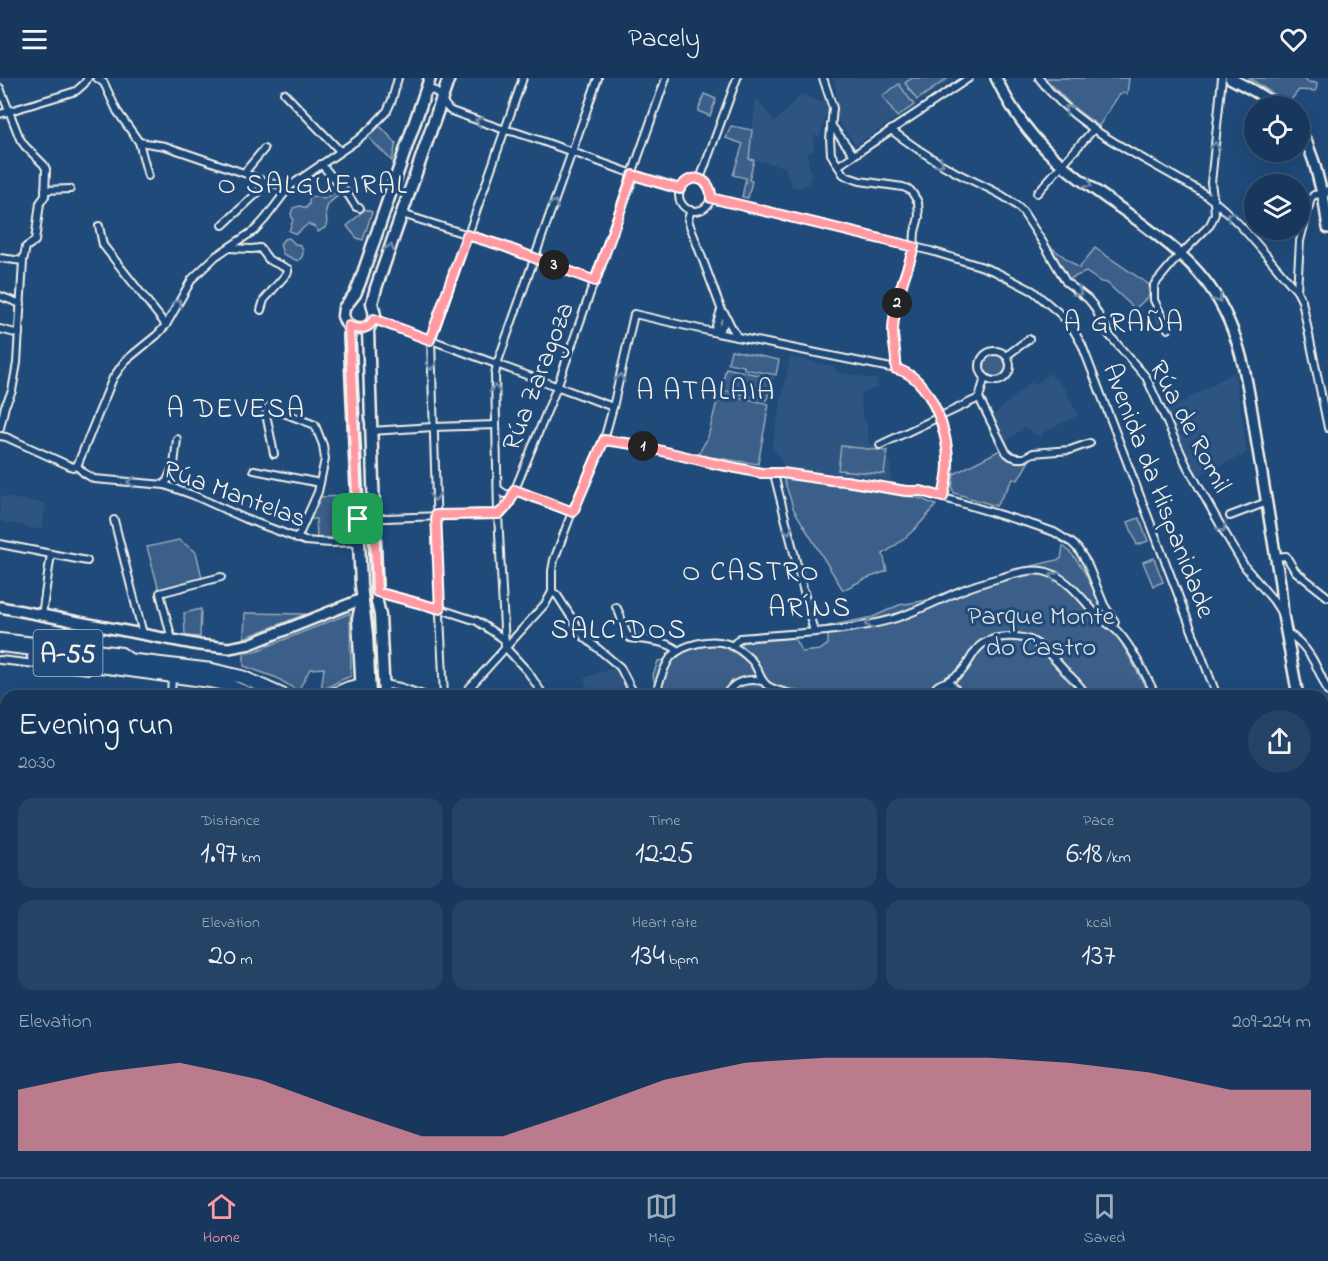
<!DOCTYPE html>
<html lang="en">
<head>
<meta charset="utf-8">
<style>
	body { margin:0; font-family:"Indie Flower",sans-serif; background:#244365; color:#f1f3f6; height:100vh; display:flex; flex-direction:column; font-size:22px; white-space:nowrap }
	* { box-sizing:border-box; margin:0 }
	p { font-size:20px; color:#9eacbb }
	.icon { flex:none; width:33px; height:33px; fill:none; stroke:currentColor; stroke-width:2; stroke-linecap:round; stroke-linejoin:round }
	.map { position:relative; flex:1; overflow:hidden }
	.details { position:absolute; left:0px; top:612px; width:1329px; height:488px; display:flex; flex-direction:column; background:#17385c; border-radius:18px 18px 0 0; box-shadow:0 6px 24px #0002,0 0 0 2px #365272 }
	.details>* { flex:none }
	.controls { position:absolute; left:1244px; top:18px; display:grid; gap:12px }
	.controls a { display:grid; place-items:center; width:66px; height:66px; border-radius:50%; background:#17385c; box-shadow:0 6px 24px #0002,0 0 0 2px #365272; font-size:30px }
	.pin { position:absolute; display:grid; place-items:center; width:51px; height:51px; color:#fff; margin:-26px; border-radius:12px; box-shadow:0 3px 9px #0006 }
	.km { position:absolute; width:30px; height:30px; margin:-15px; border-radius:50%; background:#222; color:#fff; font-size:16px; line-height:30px; text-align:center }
	.round { display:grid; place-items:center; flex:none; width:63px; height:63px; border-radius:32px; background:#244365 }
	.summary { display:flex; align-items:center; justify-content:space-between; height:102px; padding:0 18px }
	h1 { font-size:33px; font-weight:600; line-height:45px }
	.stats { display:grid; grid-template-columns:repeat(3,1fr); gap:9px; height:102px; padding:6px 18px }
	.stats div { display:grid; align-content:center; border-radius:15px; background:#244365; text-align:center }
	.stats b { font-size:30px; font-weight:600 }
	.stats small { font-size:16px; font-weight:400 }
	.stats p { font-size:16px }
	.chart { height:168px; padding:12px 18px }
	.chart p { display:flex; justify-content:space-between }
	.chart svg { width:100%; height:108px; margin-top:6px; fill:#ff9aa2; opacity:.7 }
	header { display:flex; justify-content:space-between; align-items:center; height:78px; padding:0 18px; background:#17385c; font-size:27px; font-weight:600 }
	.menu { display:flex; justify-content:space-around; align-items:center; height:84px; border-top:2px solid #365272; background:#17385c; font-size:16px; color:#9eacbb }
	.menu a { display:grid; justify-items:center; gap:3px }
	.menu .selected { color:#ff9aa2 }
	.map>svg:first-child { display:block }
	.built { fill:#2d5581 }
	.green { fill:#3a5f88; stroke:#97a8b8; stroke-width:1.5 }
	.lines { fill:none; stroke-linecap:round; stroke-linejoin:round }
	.street-casing { stroke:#f4f1e8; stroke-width:10 }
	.secondary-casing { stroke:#f4f1e8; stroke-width:14 }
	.primary-casing { stroke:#f4f1e8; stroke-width:15 }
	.highway-casing { stroke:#f4f1e8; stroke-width:16 }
	.street { stroke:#1f4a7a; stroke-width:6 }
	.secondary { stroke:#1f4a7a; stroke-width:9 }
	.primary { stroke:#1f4a7a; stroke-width:10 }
	.highway { stroke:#1f4a7a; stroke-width:12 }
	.oneway { stroke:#748da6 }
	.route-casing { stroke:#fff; stroke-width:12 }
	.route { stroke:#ff9aa2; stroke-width:8 }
	.labels { text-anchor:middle; stroke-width:6; stroke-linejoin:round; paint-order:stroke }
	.shield { fill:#1f4a7a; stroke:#b4bfc7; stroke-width:1.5 }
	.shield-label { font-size:26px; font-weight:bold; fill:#f4f1e8 }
	.street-label { font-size:27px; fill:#f4f1e8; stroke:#1f4a7a }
	.park-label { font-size:27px; fill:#e1e2de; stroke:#1f4a7a }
	.neighbourhood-label { font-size:28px; letter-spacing:1.5px; fill:#f4f1e8; stroke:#1f4a7a }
</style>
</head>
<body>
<header><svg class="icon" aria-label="menu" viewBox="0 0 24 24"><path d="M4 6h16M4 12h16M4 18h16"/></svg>Pacely<svg class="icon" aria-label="heart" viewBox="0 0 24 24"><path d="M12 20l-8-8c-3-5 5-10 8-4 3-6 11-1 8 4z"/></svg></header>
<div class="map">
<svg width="1328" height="1099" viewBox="0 0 1328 1099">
	<rect width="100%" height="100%" fill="#1f4a7a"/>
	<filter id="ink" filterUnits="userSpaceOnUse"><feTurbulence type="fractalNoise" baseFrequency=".0167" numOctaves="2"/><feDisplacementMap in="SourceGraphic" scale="12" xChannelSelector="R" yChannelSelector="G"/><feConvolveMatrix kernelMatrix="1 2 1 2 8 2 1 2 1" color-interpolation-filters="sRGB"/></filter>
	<g filter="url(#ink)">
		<g class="built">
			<path d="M832,0H954L858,66H855L835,39L837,23L835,4Z"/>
			<path d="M801,16L820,24L825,21L827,31L820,59L814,57V73L807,75L811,99L807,107L799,110L791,108L785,89L749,81L756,20L775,44Z"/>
			<path d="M790,279L834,288L836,294L878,302L877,310L860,316L863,339L867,346L868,362L871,367L888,370L892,403L854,397L786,390L772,368Z"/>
			<path d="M1234,294L1240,325L1247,375L1198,398L1167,333Z"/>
			<path d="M1050,295L1065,311L1078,337L1044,354L1041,360L1024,349L1006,365L992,338L1031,304L1035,307Z"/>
			<path d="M0,418L46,426L41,452L0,443Z"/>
			<path d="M617,589L632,618H590L584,600Z"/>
			<path d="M6,847V897L0,898V855Z"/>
		</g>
		<g class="green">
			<path d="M912,0H948L917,22L905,5Z"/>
			<path d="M1045,0H1129L1127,16L1123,15L1118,18L1099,48L1073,29Z"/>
			<path d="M1249,0H1306L1307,4L1317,5L1316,13L1299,12L1290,23V27Z"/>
			<path d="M899,6L914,27L897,39L882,18Z"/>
			<path d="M704,16L716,21L710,38L698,33Z"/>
			<path d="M380,48L396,65L392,83L368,59Z"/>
			<path d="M731,48L752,52L749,81L754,82L749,102L752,103L748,120L742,119L746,100L733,97L743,66L726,60Z"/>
			<path d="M341,111L343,115C336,119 326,125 326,134C326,140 328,142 326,149L318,154L315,149L308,146L296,156L289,153L293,142L291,136L293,130L300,128L306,130L309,126V122L312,118L324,121Z"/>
			<path d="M362,130L372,134L363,162L357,160L347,148L360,136Z"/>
			<path d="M289,160L295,166L301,167C304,174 304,178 298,183L283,176L280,166L284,161Z"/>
			<path d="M1051,169L1079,190L1095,170L1148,206L1149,218L1135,231L1107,205L1101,204L1086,194L1069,201Z"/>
			<path d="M731,272L779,282L776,297L744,291V288L728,285Z"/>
			<circle cx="995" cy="288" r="12"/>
			<path d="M726,290L772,300L767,322L721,312Z"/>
			<path d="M721,315L769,326L758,386L698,377L708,359L716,327Z"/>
			<path d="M841,368L887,373L884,396L838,392Z"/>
			<path d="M1000,372C1005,383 1018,387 1029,383L1018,402L1013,401L996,428L954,415L952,410L954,396Z"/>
			<path d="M783,399L835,406L919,420L936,427C919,448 906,461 883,476L887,493L865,501L843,512L794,432Z"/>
			<path d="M345,418L346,459L317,460L316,441H310L319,419Z"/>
			<path d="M1139,440L1148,463L1137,467L1128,444Z"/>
			<path d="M179,462L196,474L202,500L159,512L147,469Z"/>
			<path d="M1063,468C1084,484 1092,512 1105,535C1120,563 1136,590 1150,618H657L653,597L658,583L675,581L679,576L690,571L704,568L794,560L802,574L820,572L828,566V548L873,539L899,527L928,522L963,507L1020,491L1061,481Z"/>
			<path d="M1154,480L1163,504L1153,508L1143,484Z"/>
			<path d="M201,531L200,559L185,558L184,535Z"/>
			<path d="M245,535L306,536L244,560Z"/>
			<path d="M350,535L351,598L341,602L321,613L324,590L310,591L298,613L277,600L244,588V576L256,573Z"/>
			<path d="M0,636L6,637V687L0,686Z"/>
			<path d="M1328,877V956L1323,961V879Z"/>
			<path d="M6,993V1094H11L13,1099H0V1003Z"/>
		</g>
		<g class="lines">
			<g class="street-casing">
				<g id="street">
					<path d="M97,0L104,5L117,33L139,64L165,68L244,95L268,105L290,108"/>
					<path d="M823,0L833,30L830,61L831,76L843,96L848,99L860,103L903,109L910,112L913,116L918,124L919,139L915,154L914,169L898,217L893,249V259L896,278V291"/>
					<path d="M1039,0C1072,45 1123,69 1170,96C1182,103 1195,109 1206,117C1242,143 1267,180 1297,213L1302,223L1328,350"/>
					<path d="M0,10L20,61L25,68L44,87L46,91L45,118L40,125L35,163L26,169L23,183L17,285L12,313L5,328L0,350"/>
					<path d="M284,15L340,73"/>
					<path d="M426,15L433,12C442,17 443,28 451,33L505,52L515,54L539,62L658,105L680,111"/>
					<path d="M0,36L76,13L84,6L88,0"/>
					<path d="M831,47L854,77L838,88"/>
					<path d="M891,52C910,66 930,80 950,91C971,104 1007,115 1023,134L1045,168L1066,204L1088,221L1093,227L1110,258L1146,299L1187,388L1226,457L1245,489L1273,522L1282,536"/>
					<path d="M139,64L148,98"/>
					<path d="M854,77L969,0"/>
					<path d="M321,86L349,118L356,129L360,130"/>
					<path d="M244,95L264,71"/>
					<path d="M700,101L737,0"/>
					<circle cx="695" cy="117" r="16"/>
					<path d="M45,112L70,111"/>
					<path d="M1037,115L1093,52"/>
					<path d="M711,120L931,173L980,188L996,194L1033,213L1059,235L1070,246L1082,267L1217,618"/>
					<path d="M691,132L688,141L689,145L725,241L724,246L717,255"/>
					<path d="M402,136L503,168L595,203"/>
					<path d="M223,147L268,105"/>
					<path d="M99,148L103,167L166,247"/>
					<path d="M229,170L251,171L260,170L269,182L288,191V194L264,222L261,232"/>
					<path d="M0,180L23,183"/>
					<path d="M1297,213L1300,163L1311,120L1314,117L1326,115L1328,112"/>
					<path d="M0,218L21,226"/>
					<path d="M725,236L732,250L737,258"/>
					<path d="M374,241L613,329"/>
					<path d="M0,251L19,256"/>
					<path d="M1168,251L1154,222V207L1175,182L1210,147L1215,136L1214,124L1211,105L1222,0"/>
					<path d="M717,255L715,251L721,232"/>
					<circle cx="995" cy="288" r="15"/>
					<path d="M1006,278L1029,261"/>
					<path d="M985,299L979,320L1006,374L1011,378L1017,380H1024L1033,375L1070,372L1090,365"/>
					<path d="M371,353L433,349L496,347"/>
					<path d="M0,358L6,359L68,387L73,389L77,388L84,395L94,401L165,407L193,417L246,441L305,463L331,465L359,464"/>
					<path d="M604,362L633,366L712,385L761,395H782L832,402L846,403L906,413H921L1034,447L1054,454L1072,465L1078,471L1087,485L1104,527L1115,544L1113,549"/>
					<path d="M880,367L979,320"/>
					<path d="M274,376L266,336L268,329L315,347L323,367L325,381L318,414L297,461"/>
					<path d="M77,388L113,300L125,283L157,257L166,247L192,201L216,178L255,152L265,141L290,108L356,63L370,51L387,33L392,22L398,0"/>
					<path d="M254,392L320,405"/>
					<path d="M774,396L814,554"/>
					<path d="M165,407L174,387L177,361"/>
					<path d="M498,411L505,416L513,417"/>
					<path d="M515,412L572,434"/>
					<path d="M498,436L504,433L509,426L557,309L666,0"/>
					<path d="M1230,438L1267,424"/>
					<path d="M358,441L498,436"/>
					<path d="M114,442L143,556"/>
					<path d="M0,466L87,483"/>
					<path d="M1275,479L1286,478L1295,493L1328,519"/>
					<path d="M377,514L440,531L477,543L505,562"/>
					<path d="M552,514L557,517L584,559L620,589L635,618"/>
					<path d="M616,529C623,538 621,551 630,560C643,562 670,563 678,573"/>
					<path d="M42,537L51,476"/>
					<path d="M1286,554C1309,567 1318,591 1328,614"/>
					<path d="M0,559L122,573L130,579"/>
					<path d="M172,562L160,515L221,499"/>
					<path d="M732,568L740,560C791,555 843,555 893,541C916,534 937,523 960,513C974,507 988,503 1003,499C1016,495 1033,490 1047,494C1067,500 1082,520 1095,535C1102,543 1112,547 1119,555C1133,571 1147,599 1156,618"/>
					<path d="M505,569L498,436L495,297L497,286L598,0"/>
					<path d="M505,569L528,594L544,618"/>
					<path d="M0,582L89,592"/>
					<path d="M946,604C951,601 957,598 961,594C970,585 973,571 984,565C997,557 1021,557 1034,564C1046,571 1056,583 1065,593C1073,601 1082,608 1086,618"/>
					<path d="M384,606L400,609L426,618"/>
					<path d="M171,618L172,598"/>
					<path d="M444,618L439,517L431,262L523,0"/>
					<path d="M462,618L546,525L552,514V493L554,482L572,434L604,362L613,329L634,236L717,255L896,291C931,299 949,356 948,387C948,398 945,409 943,419"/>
					<path d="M655,618C659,606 663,589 671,579C683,566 711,560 728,566C736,569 745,576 751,582C759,590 759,602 768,608C778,614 789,615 800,618"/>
					<path d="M725,618C733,604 746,600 762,603"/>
					<path d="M933,618C933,610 938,606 946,604C953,607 957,610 957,618"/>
					<path d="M0,725L6,726"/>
					<path d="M0,771L6,769"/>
					<path d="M1323,970L1328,965"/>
					<path d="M1323,1042L1328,1054"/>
					<path d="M136,1094V1099"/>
					<path d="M250,1094L251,1099"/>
					<path d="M496,1094L497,1099"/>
					<path d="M737,1094L740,1099"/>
					<path d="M943,1094L947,1099"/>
					<path d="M1076,1094L1085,1099"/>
					<path d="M1191,1094L1193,1099"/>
					<path d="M1199,1094L1201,1099"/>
					<path d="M1207,1094L1209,1099"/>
					<path d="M588,1099V1094"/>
					<path d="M681,1099V1094"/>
					<path d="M811,1099L823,1094"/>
					<path d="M901,1099L913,1094"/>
					<path d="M1149,1099L1159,1094"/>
				</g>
			</g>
			<g class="secondary-casing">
				<g id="secondary">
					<path d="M996,0C1008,25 1025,51 1045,71C1075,101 1115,125 1149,151C1168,166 1188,181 1203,200C1242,248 1248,307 1257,366C1265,412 1272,459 1280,505L1283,537L1298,618"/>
					<path d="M1230,0L1254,13L1278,28"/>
					<path d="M1299,51L1307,65L1314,84L1324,123L1328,150"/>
					<path d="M0,529L199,567L229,570L250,566L362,521"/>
					<path d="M1323,792V798"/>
				</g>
			</g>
			<g class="primary-casing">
				<g id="primary">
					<path d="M349,248L361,507L367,557L370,618"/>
					<path d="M369,248L360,251H354L346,245L343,238L344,230L355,216L360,204L430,0"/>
					<path d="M361,527L358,541L362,618"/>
					<path d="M384,618L380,537L377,524L368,252L375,237L372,225L376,210L449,0"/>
					<path d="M383,1094L384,1099"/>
					<path d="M401,1094V1099"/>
					<path d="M77,1099L80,1094"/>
				</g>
			</g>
			<g class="highway-casing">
				<g id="highway">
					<path d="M0,567L212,592L242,599L284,618"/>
					<path d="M34,579L210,603L225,606L254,618"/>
					<path d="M330,618L349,610L362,607"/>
				</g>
			</g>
			<use href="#street" class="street"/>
			<use href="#secondary" class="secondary"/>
			<use href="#primary" class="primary"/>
			<use href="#highway" class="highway"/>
		</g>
		<defs><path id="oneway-chevron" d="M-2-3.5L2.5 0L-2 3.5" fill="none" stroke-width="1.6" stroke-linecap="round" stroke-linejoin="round" transform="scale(1.5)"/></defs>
		<g class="oneway">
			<use href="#oneway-chevron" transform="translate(1068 31) rotate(-139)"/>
			<use href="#oneway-chevron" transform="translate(479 43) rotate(-161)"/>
			<use href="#oneway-chevron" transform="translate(1215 68) rotate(-84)"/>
			<use href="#oneway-chevron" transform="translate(940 85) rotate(33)"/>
			<use href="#oneway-chevron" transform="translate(1088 106) rotate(36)"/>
			<use href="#oneway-chevron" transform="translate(554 126) rotate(-70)"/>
			<use href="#oneway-chevron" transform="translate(1230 138) rotate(-138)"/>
			<use href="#oneway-chevron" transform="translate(390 170) rotate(-71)"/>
			<use href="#oneway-chevron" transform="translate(1078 214) rotate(35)"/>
			<use href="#oneway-chevron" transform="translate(1218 221) rotate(58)"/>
			<use href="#oneway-chevron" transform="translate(178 225) rotate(-62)"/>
			<use href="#oneway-chevron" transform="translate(431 288) rotate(89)"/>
			<use href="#oneway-chevron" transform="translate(620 300) rotate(-77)"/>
			<use href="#oneway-chevron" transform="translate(495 311) rotate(-91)"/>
			<use href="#oneway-chevron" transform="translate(131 404) rotate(-175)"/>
			<use href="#oneway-chevron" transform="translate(435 419) rotate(88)"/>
			<use href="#oneway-chevron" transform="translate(1222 450) rotate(61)"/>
			<use href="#oneway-chevron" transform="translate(788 452) rotate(76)"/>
			<use href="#oneway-chevron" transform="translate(1054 498) rotate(-153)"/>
			<use href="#oneway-chevron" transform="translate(869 546) rotate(167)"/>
		</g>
	</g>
	<g class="lines" filter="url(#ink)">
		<g class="route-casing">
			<path id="route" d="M633,97L680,111C690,93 712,100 711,120L914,169C906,197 894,223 893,253C893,266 897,278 896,291C931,299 949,356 948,387C948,398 945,409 943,419L921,413H906L846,403L832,402L782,395H761L712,385L633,366L604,362L573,434L515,412C511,422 508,430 498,436L436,437L440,531L377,514L374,440L358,441L349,248C359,253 369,251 374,241L430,262L467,157L503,168L595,203Z"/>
		</g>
		<use href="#route" class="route"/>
	</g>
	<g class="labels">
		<rect class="shield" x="33.5" y="552" width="69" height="46" rx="4.5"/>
		<g class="shield-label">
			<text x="68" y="584">A-55</text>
		</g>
		<g class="street-label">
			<text transform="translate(537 298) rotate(-69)" y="9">Rúa Zaragoza</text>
			<text transform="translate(1191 348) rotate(62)" y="9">Rúa de Romil</text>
			<text transform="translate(1160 412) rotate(69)" y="9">Avenida da Hispanidade</text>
			<text transform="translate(235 415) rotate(20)" y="9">Rúa Mantelas</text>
		</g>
		<g class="park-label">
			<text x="1041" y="546">Parque Monte<tspan x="1041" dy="31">do Castro</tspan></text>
		</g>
		<g class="neighbourhood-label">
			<text x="313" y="115">O SALGUEIRAL</text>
			<text x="1124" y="253">A GRAÑA</text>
			<text x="706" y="321">A ATALAIA</text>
			<text x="236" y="339">A DEVESA</text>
			<text x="751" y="502">O CASTRO</text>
			<text x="810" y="538">ARÍNS</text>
			<text x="619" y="560">SALCIDOS</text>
		</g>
	</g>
</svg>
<div class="controls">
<a><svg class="icon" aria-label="locate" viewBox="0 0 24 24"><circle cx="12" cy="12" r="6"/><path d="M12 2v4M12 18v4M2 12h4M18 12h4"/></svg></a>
<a><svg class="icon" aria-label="layers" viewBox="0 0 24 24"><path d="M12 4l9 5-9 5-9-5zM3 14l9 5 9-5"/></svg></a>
</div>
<div class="pin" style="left:358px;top:441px;background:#1e9e55"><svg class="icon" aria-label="arrive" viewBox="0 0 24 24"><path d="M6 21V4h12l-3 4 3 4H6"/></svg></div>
<b class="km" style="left:643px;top:368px">1</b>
<b class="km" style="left:897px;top:225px">2</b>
<b class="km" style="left:554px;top:187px">3</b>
<section class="details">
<div class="summary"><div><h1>Evening run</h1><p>20:30</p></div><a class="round"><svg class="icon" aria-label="share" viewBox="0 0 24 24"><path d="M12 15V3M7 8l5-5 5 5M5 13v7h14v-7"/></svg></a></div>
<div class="stats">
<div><p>Distance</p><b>1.97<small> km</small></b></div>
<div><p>Time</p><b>12:25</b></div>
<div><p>Pace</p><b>6:18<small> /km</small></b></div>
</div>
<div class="stats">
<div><p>Elevation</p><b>20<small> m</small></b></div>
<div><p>Heart rate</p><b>134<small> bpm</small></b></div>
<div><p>kcal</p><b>137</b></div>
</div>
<div class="chart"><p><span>Elevation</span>209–224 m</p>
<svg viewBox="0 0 160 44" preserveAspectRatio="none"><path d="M0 44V19L10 12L20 8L30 15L40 27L50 38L60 38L70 27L80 15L90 8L100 6L110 6L120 6L130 8L140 12L150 19L160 19V44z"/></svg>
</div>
</section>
</div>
<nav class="menu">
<a class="selected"><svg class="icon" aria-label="home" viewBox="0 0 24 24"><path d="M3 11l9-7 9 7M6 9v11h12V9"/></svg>Home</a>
<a><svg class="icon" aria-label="map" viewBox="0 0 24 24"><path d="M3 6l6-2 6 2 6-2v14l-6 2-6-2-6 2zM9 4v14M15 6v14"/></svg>Map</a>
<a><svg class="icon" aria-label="saved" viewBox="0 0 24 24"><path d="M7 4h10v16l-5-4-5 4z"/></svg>Saved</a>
</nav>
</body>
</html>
